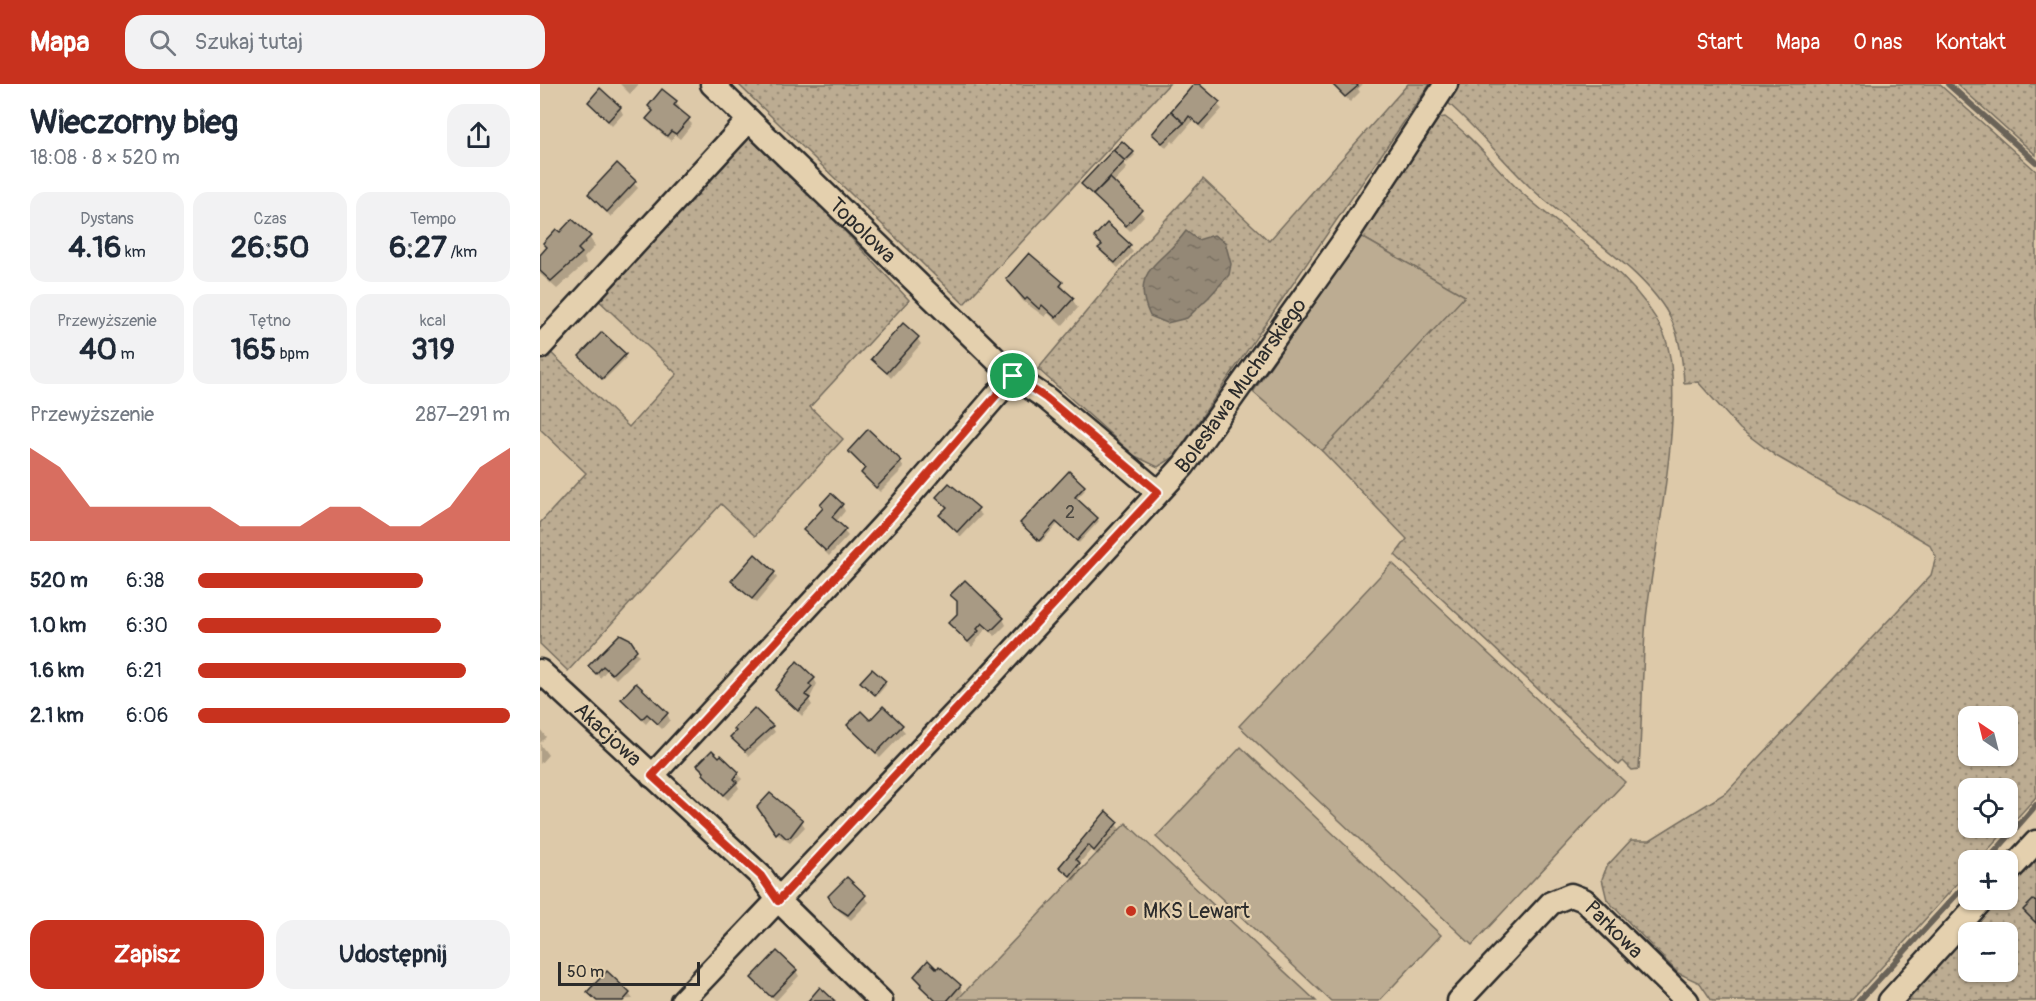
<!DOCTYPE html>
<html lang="pl">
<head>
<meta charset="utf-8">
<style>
	body { margin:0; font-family:Pangolin,sans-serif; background:#f2f2f3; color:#1f2937; height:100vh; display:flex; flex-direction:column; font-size:22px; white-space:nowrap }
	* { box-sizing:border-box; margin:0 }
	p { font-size:20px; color:#747a83 }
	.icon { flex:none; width:33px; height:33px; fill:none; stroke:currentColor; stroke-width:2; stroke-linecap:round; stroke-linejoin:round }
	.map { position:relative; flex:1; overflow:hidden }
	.drawer { display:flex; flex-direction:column; background:#fff; width:540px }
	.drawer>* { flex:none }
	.needle { width:39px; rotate:325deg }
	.fabs { position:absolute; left:1418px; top:622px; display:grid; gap:12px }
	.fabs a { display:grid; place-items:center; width:60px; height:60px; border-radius:12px; background:#fff; box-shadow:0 2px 4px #0004; font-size:30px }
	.scale { position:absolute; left:18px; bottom:15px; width:142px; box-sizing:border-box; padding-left:6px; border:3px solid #2b2b2b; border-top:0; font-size:16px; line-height:21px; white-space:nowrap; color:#2b2b2b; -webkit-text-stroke:4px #e4d0ae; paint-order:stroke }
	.pin { position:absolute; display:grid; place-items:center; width:51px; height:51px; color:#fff; margin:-26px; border:3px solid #fff; border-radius:50%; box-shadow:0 2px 6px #0007 }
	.round { display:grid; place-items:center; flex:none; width:63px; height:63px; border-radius:18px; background:#f2f2f3 }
	.overview { display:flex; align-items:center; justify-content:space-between; height:102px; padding:0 30px }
	h1 { font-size:33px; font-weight:700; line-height:45px }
	.figures { display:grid; grid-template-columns:repeat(3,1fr); gap:9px; height:102px; padding:6px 30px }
	.figures div { display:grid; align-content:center; border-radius:15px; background:#f2f2f3; text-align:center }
	.figures b { font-size:30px; font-weight:700 }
	.figures small { font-size:16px; font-weight:400 }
	.figures p { font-size:16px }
	.chart { height:168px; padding:12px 30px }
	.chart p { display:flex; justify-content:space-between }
	.chart svg { width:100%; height:108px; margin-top:6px; fill:#c8321e; opacity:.7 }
	.action { display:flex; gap:12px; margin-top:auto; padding:12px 30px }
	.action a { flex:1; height:69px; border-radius:18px; background:#c8321e; color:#fff; font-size:24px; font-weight:700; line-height:69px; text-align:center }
	.action a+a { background:#f2f2f3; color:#1f2937 }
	ul { padding:0 30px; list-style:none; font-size:20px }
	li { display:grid; grid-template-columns:96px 72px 1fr; align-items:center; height:45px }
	li i { height:15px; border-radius:8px; background:#c8321e }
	header { display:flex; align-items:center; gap:36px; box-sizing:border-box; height:84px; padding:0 30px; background:#c8321e; color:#fff }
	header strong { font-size:28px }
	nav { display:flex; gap:33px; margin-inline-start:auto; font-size:21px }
	.search { width:420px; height:54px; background:#f2f2f3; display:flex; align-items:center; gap:15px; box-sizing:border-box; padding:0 21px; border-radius:18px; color:#747a83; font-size:22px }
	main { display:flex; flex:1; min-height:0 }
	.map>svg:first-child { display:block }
	.grass { fill:url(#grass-dots); stroke:#746c5e; stroke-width:1.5; fill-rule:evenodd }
	.pitch { fill:#bcac92; stroke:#746c5e; stroke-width:1.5 }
	.water { fill:url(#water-ripples); stroke:#6a6358; stroke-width:1.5 }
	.shadow { fill:#0003 }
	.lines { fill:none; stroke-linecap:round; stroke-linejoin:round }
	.stream { stroke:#6a6358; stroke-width:6 }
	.building { fill:#a89a84; stroke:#2b2b2b; stroke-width:1.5 }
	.street-casing { stroke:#2b2b2b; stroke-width:27 }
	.street { stroke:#e4d0ae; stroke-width:22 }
	.route-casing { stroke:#fff; stroke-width:12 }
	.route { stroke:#c8321e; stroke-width:8 }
	.poi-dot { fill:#c8321e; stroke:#e4d0ae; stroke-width:2 }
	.labels { text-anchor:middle; stroke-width:4.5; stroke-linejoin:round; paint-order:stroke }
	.number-label { font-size:18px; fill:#4a4741 }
	.street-label { font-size:21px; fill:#2b2b2b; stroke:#e4d0ae }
	.poi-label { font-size:21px; fill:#2b2b2b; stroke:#e4d0ae; text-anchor:start }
</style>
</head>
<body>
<header>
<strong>Mapa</strong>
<div class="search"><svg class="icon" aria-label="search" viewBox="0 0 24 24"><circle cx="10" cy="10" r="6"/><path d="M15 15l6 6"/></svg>Szukaj tutaj</div>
<nav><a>Start</a><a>Mapa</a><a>O nas</a><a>Kontakt</a></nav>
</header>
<main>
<section class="drawer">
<div class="overview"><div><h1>Wieczorny bieg</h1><p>18:08 · 8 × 520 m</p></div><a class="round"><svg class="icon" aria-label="share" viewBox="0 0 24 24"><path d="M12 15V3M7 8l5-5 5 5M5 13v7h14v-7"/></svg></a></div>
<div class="figures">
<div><p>Dystans</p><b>4.16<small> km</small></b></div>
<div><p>Czas</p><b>26:50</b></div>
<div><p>Tempo</p><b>6:27<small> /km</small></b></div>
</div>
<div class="figures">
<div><p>Przewyższenie</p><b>40<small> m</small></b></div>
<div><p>Tętno</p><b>165<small> bpm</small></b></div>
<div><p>kcal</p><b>319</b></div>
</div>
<div class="chart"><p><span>Przewyższenie</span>287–291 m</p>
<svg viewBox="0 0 160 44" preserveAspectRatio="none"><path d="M0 44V6L10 14L20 30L30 30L40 30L50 30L60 30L70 38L80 38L90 38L100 30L110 30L120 38L130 38L140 30L150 14L160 6V44z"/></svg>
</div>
<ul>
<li><b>520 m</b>6:38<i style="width:72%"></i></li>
<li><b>1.0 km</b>6:30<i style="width:78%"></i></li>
<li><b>1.6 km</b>6:21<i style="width:86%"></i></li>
<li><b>2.1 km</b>6:06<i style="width:100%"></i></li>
</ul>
<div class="action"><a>Zapisz</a><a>Udostępnij</a></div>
</section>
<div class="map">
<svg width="1496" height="917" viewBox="0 0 1496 917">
	<defs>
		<pattern id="grass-dots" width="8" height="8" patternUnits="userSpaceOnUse" patternTransform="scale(1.5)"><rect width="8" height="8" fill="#bcac92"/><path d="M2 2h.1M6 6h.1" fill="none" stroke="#998c77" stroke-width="1.8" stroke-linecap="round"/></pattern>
		<pattern id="water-ripples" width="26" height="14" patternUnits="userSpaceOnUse" patternTransform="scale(1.5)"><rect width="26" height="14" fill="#948876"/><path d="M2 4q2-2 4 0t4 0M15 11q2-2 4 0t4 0" fill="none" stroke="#796f61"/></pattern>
	</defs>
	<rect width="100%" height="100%" fill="#ddc9a9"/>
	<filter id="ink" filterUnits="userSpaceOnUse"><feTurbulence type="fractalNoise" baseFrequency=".0167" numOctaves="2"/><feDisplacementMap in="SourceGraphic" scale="12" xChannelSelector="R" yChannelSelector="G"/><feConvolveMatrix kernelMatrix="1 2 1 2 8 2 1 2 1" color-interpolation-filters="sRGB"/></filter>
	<g filter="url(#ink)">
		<g class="grass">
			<path d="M198,0H629L424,220Z"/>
			<path d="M868,0H890L634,373L618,383L595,372L498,285L604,159L663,95L729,157Z"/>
			<path d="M919,0H1399L1496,87V713L1438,777H1428V788L1311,917H1172L1160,899L1138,889L1067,816L1062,795L1067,782L1091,756H1110L1187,708L1391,491L1396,473L1389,460L1236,372L1200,345L1158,298L1144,299C1143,281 1141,262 1135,245C1117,191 1030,142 990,103C961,75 937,44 907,18ZM1428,633H1467V672H1428ZM1428,705H1467V744H1428Z"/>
			<path d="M1417,0H1496V71Z"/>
			<path d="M905,33C936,55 955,84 982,109C1029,152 1095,188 1123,248C1150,309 1113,465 1106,535C1102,585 1102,635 1099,685L1092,686L1083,677L1079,681L855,471L867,455L782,367L924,212L820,152L899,34Z"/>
			<path d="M214,50L369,216L270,323L303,355L215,452L181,420L28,587L0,560V439L46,389L0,345V270L6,264L89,343L137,290L54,212L196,56Z"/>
			<path d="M1496,771V917H1363L1454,816H1467V802ZM1428,849H1467V888H1428Z"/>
		</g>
		<g class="pitch">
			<path d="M820,152L925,212L782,367L713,308Z"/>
			<path d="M852,479L1085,698L932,861L699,642Z"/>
			<path d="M701,663L901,851L839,917H791L616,753Z"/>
			<path d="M586,739L776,917L418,915Z"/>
		</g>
		<path class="water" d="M646,147L658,156L674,151L685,158L691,180L689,191L668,214L647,234L627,239L610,232C588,185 623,180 646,147Z"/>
		<g class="shadow">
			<path d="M80,0H99L90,10Z"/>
			<path d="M656,0L682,25L663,46L653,37L634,59L632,57L626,64L614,50Z"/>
			<path d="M794,0H823L818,5L820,8L810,18Z"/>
			<path d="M49,18L80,24L83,30L72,42Z"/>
			<path d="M136,18L140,24L138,26L152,40L140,55L135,51L131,57L111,41L108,35L113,29L110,22Z"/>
			<path d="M582,59L595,71L587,79L582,75L587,84L573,99L604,132L590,147L543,100Z"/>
			<path d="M77,81L98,104L71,133L49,110Z"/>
			<path d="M567,141L593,168L578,184L563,170L560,165L562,162L555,153Z"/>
			<path d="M20,150L49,153L55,162L44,174L46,179L17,205L0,190V173L8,164L5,159Z"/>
			<path d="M467,195L521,199L538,224L522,242L508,229L505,233L483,217Z"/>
			<path d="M62,250L86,274L64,296L42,275Z"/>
			<path d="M377,254L381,260L351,294L333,275Z"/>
			<path d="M310,367L360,378L364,384L340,408L326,395L322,389L326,385Z"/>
			<path d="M529,389L545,406L536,416L559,437L539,459L518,440L501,458L484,442Z"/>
			<path d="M409,401L442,431L421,453L401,431L407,425L398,414Z"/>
			<path d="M302,421L305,427L296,438L308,452L289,472L265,447Z"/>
			<path d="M234,489L237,494L216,519L193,497Z"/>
			<path d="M412,511L463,535L466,541L455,552L446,544L432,563L410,539L418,530V520Z"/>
			<path d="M95,566L99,572L76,595L67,586L60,594L50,582Z"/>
			<path d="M274,595L277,600L269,616L272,621L262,632L236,606Z"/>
			<path d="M322,598H345L346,601L337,612Z"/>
			<path d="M96,602L127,630L130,636L122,645L111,634L106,640L86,621L83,615Z"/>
			<path d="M343,624L365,648L340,674L309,641L330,638Z"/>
			<path d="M232,643L235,648L209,672L192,653Z"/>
			<path d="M0,645L6,653L0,659Z"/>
			<path d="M0,660L8,671L0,680Z"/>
			<path d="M181,673L202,695L197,700L199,704L188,716L168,696L159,681Z"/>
			<path d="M566,730L580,745L558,771L551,766L539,780L542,786L534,797L521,783Z"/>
			<path d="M261,737L265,743L250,759L232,747L229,741Z"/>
			<path d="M307,795L329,818L311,836L299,827L290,813Z"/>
			<path d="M256,887L259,892L236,917L213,894Z"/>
			<path d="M376,893L420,902L423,908L415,917H395L385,908Z"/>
			<path d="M49,909L89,910L93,915L55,917Z"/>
		</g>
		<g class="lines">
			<g class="stream">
				<path d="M1408,0L1496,78"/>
				<path d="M1447,777L1496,721"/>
				<path d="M1319,917L1428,798"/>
			</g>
		</g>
		<g class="building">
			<path d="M654,0H659L680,18L659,41L649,32L644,39L631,27Z"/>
			<path d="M792,0H816L818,2L805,13Z"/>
			<path d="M60,4L81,23L68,37L48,18Z"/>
			<path d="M122,5L137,17L134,21L150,34L136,50L131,47L127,52L106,35L113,27L108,22Z"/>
			<path d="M631,27L644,39L622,59L612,50Z"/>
			<path d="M582,57L594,68L585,77L573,66Z"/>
			<path d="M573,66L585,77L553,111L541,100Z"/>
			<path d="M77,79L96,97L67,128L48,110Z"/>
			<path d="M570,94L602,125L586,142L553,111Z"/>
			<path d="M32,135L51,152L38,165L42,169L11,197L0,187V171L7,163L3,159L16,145L20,148Z"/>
			<path d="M567,139L591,161L575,179L558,164L562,161L554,153Z"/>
			<path d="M489,169L523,198L520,202L534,214L516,234L502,221L499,225L487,214L485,216L466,195Z"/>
			<path d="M363,239L379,253L347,289L331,275Z"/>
			<path d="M62,248L86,270L62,295L39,272Z"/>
			<path d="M328,345L362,377L336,404L321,389L325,384L308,367Z"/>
			<path d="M529,387L545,402L535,413L558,434L537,457L516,438L499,457L480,439Z"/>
			<path d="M409,399L439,424L417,448L399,431L407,423L396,413Z"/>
			<path d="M291,409L303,420L292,433L306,445L286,467L263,446L283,424L280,421Z"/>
			<path d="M215,470L235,488L212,515L191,497Z"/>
			<path d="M425,496L464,534L451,547L442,539L437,545L439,547L428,558L408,539L417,530V517L410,511Z"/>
			<path d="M80,550L90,555L97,566L72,590L63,582L56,590L48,582Z"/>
			<path d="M257,577L275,594L269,600L272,603L265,611L270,614L258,627L235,606Z"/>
			<path d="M332,585L346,597L335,611L320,598Z"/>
			<path d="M96,599L128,629L118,640L107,630L102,635L81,615Z"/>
			<path d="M343,622L363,641L336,669L307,641L321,627L330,636Z"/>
			<path d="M214,624L233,642L205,667L190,653L196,647L194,645Z"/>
			<path d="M172,666L179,673L181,671L199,688L194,695L197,698L184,711L163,690L164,688L157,681Z"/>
			<path d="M230,709L263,736L250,753L246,754L239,747L236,750L217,723Z"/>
			<path d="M566,727L578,738L554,767L548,761L536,775L540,779L530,792L519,783Z"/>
			<path d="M307,793L326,811L308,831L294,822L288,812Z"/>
			<path d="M1493,816L1496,818V839L1483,826Z"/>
			<path d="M237,867L257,886L231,913L211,894Z"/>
			<path d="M1427,871L1428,872V886L1420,878Z"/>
			<path d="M388,876L397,885L399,882L421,901L407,917H396L380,902L382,900L374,892Z"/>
			<path d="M67,887L90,909L83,917H57L47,908Z"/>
			<path d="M280,903L295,917H268Z"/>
		</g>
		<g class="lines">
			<g class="street-casing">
				<g id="street">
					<path id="s1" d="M172,0L473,292L506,314L618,408"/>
					<path d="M0,263L209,36"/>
					<path id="s2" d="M0,587L221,792L239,817L341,917"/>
					<path d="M112,692L351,433L473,292"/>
					<path d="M1467,789L1496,758"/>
					<path id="s3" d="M142,917L439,604L644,381L801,161L906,0"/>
					<path id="s4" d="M919,917L1011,819L1031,811L1044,816L1147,917"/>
					<path d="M1350,917L1442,816"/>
				</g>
			</g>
			<use href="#street" class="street"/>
		</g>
	</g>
	<g class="lines" filter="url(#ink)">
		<g class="route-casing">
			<path id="route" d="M473,292L506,314L618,408L238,817L221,792L112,692L351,433Z"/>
		</g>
		<use href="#route" class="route"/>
	</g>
	<circle class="poi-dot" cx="591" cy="827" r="6"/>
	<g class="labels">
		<g class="number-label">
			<text x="530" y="434">2</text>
		</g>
		<g class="street-label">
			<text dy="7" stroke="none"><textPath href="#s1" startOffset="210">Topolowa</textPath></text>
			<text dy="7" stroke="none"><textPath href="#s3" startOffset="832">Bolesława Mucharskiego</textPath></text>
			<text dy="7" stroke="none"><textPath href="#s2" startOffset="93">Akacjowa</textPath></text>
			<text dy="7" stroke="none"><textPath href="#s4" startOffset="212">Parkowa</textPath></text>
		</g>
		<g class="poi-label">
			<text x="603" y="834">MKS Lewart</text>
		</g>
	</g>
</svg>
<div class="fabs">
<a><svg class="needle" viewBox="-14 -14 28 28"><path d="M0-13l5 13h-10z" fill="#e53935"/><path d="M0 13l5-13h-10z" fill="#747a83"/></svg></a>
<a><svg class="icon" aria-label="locate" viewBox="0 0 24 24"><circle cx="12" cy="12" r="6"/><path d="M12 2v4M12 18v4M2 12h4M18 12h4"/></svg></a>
<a>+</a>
<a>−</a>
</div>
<div class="scale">50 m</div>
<div class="pin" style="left:473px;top:292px;background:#1e9e55"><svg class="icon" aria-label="arrive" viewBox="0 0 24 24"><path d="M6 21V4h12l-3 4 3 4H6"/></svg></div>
</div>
</main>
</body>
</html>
